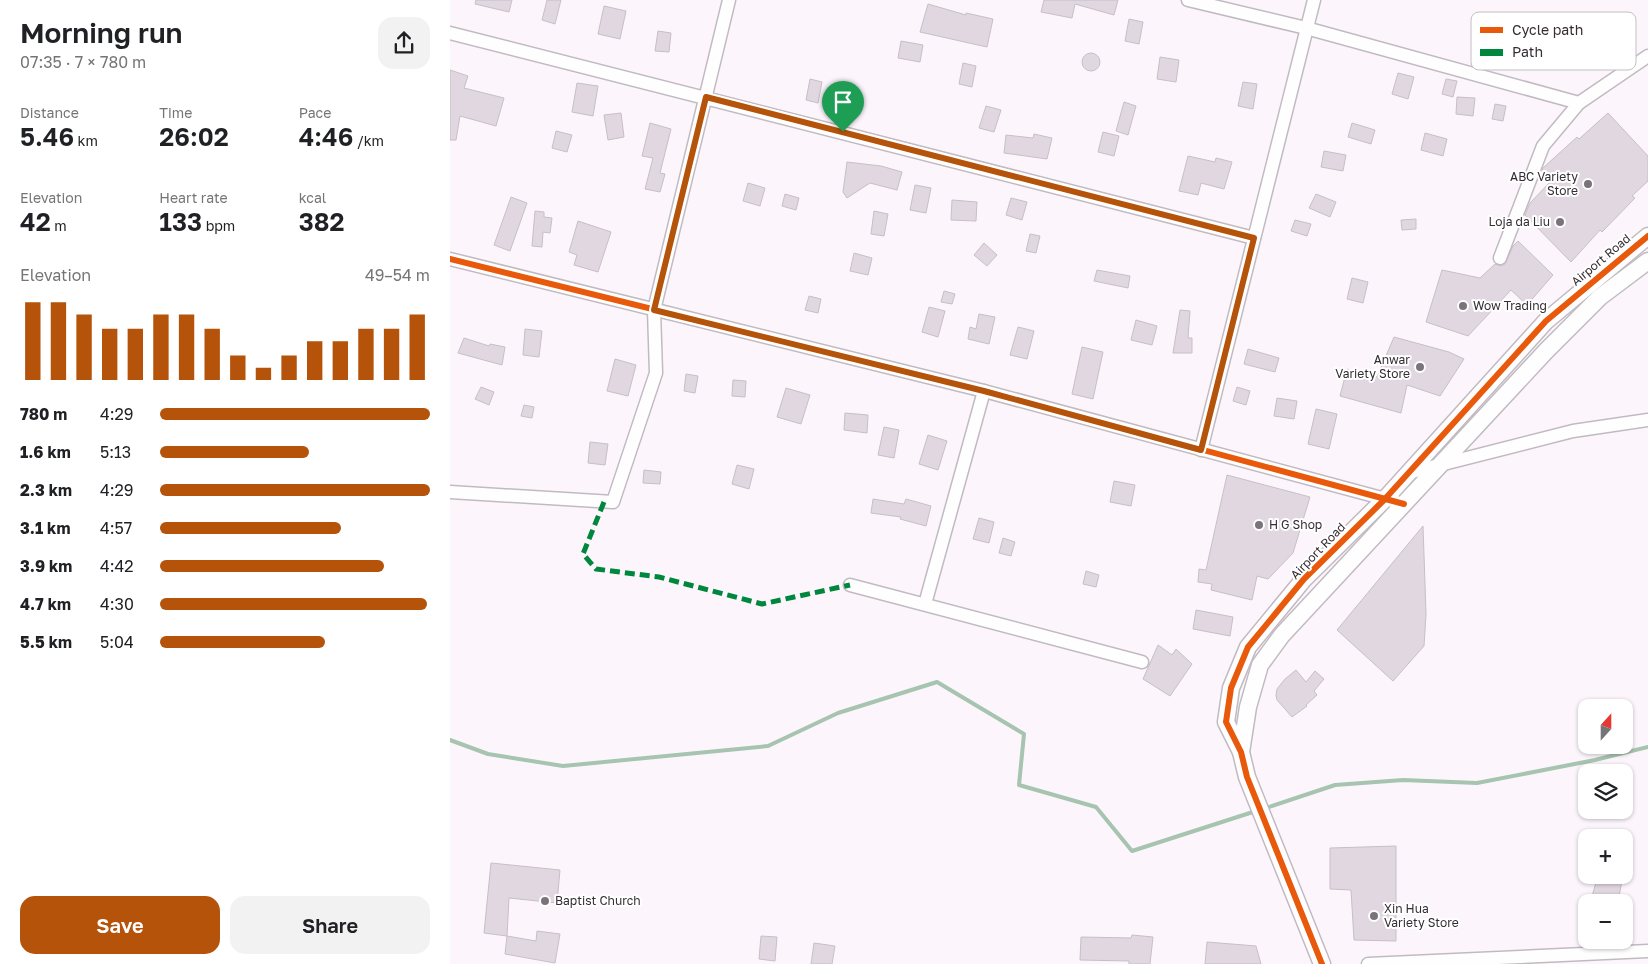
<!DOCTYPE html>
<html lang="en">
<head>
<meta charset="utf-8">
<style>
	body { margin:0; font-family:"Golos Text",sans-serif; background:#f2f2f2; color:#202124; height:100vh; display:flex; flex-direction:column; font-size:19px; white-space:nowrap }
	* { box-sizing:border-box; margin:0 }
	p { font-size:16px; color:#757577 }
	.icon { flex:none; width:28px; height:28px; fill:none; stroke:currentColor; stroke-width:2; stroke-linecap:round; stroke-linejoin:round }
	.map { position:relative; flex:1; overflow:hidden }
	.details { display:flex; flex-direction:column; background:#fff; width:450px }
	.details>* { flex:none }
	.needle { width:32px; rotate:21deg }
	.buttons { position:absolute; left:1128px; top:699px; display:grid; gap:10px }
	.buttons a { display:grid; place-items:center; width:55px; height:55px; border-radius:10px; background:#fff; box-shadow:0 1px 4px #0004; font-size:25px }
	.pin { position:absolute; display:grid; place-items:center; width:42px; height:42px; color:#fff; margin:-51px -21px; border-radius:50% 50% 50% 0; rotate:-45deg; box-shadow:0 0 5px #0007 }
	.pin .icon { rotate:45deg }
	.round { display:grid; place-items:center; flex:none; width:52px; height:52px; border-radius:15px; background:#f2f2f2 }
	.headline { display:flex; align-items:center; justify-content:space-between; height:85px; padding:0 20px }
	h1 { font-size:28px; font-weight:600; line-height:38px }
	.metrics { display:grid; grid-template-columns:repeat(3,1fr); gap:8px; height:85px; padding:5px 20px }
	.metrics div { display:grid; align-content:center }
	.metrics b { font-size:25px; font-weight:600 }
	.metrics small { font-size:14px; font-weight:400 }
	.metrics p { font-size:14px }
	.chart { height:140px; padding:10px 20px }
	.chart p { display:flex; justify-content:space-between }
	.chart svg { width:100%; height:90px; margin-top:5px; stroke:#b45309; stroke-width:6 }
	.primary-button { display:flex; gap:10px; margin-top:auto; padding:10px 20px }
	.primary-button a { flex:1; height:58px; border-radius:15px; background:#b45309; color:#fff; font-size:20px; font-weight:600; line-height:58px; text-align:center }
	.primary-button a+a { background:#f2f2f2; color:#202124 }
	ul { padding:0 20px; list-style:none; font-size:16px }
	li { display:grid; grid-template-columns:80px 60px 1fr; align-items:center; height:38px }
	li i { height:12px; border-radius:6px; background:#b45309 }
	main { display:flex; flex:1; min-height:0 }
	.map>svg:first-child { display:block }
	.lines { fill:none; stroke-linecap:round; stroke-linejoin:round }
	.stream { stroke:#a6c4af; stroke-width:4 }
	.building { fill:#e1d7e1; stroke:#c6c0c6 }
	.minor-casing { stroke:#c1bbc1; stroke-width:15 }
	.tertiary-casing { stroke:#c1bbc1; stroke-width:19 }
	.minor { stroke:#fffeff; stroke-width:12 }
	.tertiary { stroke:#fffeff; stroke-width:16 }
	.quiet { stroke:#00873e; stroke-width:5; stroke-dasharray:10 5; stroke-linecap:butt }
	.cycleway-casing { stroke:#fff; stroke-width:9 }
	.cycleway { stroke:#e8590c; stroke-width:6 }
	.route-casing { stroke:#fff; stroke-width:10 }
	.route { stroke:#b45309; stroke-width:6 }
	.poi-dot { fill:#7b737a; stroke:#fff; stroke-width:2 }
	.labels { text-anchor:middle; stroke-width:4; stroke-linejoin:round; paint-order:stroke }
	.poi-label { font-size:12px; fill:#352d34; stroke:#fff; text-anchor:start }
	.street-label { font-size:12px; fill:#352d34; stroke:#fff }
	.key { fill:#fff; stroke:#c2c0c2; stroke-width:1 }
	.key-label { font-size:14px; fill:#352d34 }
</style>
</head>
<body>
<main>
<section class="details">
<div class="headline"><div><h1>Morning run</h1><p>07:35 · 7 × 780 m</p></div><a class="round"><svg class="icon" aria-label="share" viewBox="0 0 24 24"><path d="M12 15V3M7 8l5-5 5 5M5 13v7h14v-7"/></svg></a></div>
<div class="metrics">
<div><p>Distance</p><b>5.46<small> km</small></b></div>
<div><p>Time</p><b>26:02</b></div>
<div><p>Pace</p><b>4:46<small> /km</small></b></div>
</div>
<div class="metrics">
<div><p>Elevation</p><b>42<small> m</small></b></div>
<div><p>Heart rate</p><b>133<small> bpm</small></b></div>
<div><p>kcal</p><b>382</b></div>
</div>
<div class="chart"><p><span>Elevation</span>49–54 m</p>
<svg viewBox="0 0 160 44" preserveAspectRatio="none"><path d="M5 44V6M15 44V6M25 44V12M35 44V19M45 44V19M55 44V12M65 44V12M75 44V19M85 44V32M95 44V38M105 44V32M115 44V25M125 44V25M135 44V19M145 44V19M155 44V12"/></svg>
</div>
<ul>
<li><b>780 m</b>4:29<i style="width:100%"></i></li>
<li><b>1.6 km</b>5:13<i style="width:55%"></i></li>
<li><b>2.3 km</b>4:29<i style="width:100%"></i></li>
<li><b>3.1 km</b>4:57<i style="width:67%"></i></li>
<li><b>3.9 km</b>4:42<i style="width:83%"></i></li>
<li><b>4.7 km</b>4:30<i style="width:99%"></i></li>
<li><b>5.5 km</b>5:04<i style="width:61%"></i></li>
</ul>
<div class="primary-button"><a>Save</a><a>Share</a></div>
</section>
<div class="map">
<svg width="1198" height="964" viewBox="0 0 1198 964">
	<rect width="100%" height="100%" fill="#fcf6fc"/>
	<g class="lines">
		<g class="stream">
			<path d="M0,740L38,754L113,766L318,746L388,713L487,682L574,734L569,785L646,807L682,851L806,811"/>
			<path d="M813,809L885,785L953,780L1027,783L1145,760L1198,747"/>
		</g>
	</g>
	<g class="building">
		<path d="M26,0H62L59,12L25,4Z"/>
		<path d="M97,0H111L105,24L92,20Z"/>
		<path d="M594,0H668L664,15L625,4L622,18L591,12Z"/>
		<path d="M478,4L516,15V13L543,19L537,47L470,32Z"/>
		<path d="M154,6L176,11L170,39L148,34Z"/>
		<path d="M679,19L693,22L689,44L675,41Z"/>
		<path d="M208,31L221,33L219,52L205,51Z"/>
		<path d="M451,41L473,45L470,62L448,58Z"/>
		<circle cx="641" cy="62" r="9"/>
		<path d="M710,57L729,60L726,82L707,79Z"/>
		<path d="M513,63L526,66L522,87L509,84Z"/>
		<path d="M0,70L18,76L14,88L54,98L46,126L10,116L6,140H0Z"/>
		<path d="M948,73L964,77L958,99L942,94Z"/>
		<path d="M360,79L372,82L368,103L356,100Z"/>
		<path d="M996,79L1007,81L1003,97L992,94Z"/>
		<path d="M793,82L807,84L803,109L788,106Z"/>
		<path d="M127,83L148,86L143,116L122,112Z"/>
		<path d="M1007,97L1025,98L1023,116L1006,114Z"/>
		<path d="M674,102L686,106L678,135L666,131Z"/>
		<path d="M1045,104L1056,106L1053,121L1042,119Z"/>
		<path d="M536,106L551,110L544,132L529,128Z"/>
		<path d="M171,113L174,137L158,140L154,115Z"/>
		<path d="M1158,113L1198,156V181L1182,196L1185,198L1152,232L1150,230L1121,262L1075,215L1080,203L1102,180L1092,170L1093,168L1127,137L1129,139Z"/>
		<path d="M200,123L221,129L210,173L215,174L210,192L195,189L203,158L192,156Z"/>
		<path d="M902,123L925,130L921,144L898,137Z"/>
		<path d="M106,131L122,135L117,152L102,148Z"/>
		<path d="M653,132L669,136L664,156L648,152Z"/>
		<path d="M975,133L997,139L993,156L971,150Z"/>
		<path d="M584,134L602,138L597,159L554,153L556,135L583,138Z"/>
		<path d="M874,151L896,155L893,171L871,167Z"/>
		<path d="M738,156L765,162L766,158L782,162L774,189L751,183L748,195L729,191Z"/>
		<path d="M397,162L431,166L452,172L447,190L420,183L397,198L393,192Z"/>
		<path d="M298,183L315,188L310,206L293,201Z"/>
		<path d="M465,185L481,188L476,213L460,210Z"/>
		<path d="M335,194L349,198L346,210L332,206Z"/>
		<path d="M866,194L886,202L880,217L859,208Z"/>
		<path d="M61,197L77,203L60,251L44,245Z"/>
		<path d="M561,198L577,202L572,220L556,215Z"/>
		<path d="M502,200L527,202L526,221L501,220Z"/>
		<path d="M85,211L94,212V217L102,218L100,233L93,232L92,247L82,246Z"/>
		<path d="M424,211L438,214L434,236L421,234Z"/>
		<path d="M966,219V229L952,230L951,220Z"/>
		<path d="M845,220L861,224L857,236L841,231Z"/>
		<path d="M128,221L161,232L148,272L124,265L127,255L119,252Z"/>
		<path d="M580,234L590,236L586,253L576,251Z"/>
		<path d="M1068,241L1103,275L1077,305L1061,290L1018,336L976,322L992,270L1030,278L1045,264L1051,266L1055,264L1063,246Z"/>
		<path d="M534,243L547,255L537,266L524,255Z"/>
		<path d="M404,253L422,258L418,275L400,271Z"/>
		<path d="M647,270L680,276L678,288L644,281Z"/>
		<path d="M902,278L918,282L913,303L897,299Z"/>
		<path d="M494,291L505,294L502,304L491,302Z"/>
		<path d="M359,296L371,299L368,313L355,310Z"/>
		<path d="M479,307L495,311L488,337L472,332Z"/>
		<path d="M730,310L740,311L738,338H742V353H723Z"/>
		<path d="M529,314L545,317L539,344L518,339L520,327L526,329Z"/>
		<path d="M686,320L707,326L702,345L681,340Z"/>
		<path d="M568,327L584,331L577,359L560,355Z"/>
		<path d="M75,329L92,331L89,357L73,355Z"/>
		<path d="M944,337L999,352L1014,359L990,396L957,385L951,413L890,396L897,369L927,377Z"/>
		<path d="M14,338L39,346L40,344L55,347L52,365L8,353Z"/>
		<path d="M632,347L653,352L643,399L622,394Z"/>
		<path d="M798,349L829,358L825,372L794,364Z"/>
		<path d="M165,359L186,365L178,396L157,391Z"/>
		<path d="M236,374L248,376L245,393L234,391Z"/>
		<path d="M283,380L296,381L295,397L282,396Z"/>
		<path d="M31,387L44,392L39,405L25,399Z"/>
		<path d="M787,387L800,391L796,405L783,401Z"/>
		<path d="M336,388L360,395L351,424L327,417Z"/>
		<path d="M827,398L847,401L844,419L824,416Z"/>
		<path d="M74,405L84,407L82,418L71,416Z"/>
		<path d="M866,409L887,414L879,449L858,444Z"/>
		<path d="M395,413L418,415L417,433L394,430Z"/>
		<path d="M434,427L449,430L444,458L428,455Z"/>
		<path d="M478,435L497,441L488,470L469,464Z"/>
		<path d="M140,442L158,444L155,465L138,463Z"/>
		<path d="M287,465L304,469L299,489L282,484Z"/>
		<path d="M194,470L211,472L210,484L193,483Z"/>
		<path d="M777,475L860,497L843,553L818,579L807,576L802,600L761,590L762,584L748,582L749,569L756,570Z"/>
		<path d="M664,481L685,485L681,506L660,502Z"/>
		<path d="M423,499L454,504L456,499L481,506L476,526L450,519L451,517L421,513Z"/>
		<path d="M529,518L544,522L539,543L523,539Z"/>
		<path d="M973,526L976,614L974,646L943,681L887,630Z"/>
		<path d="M553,538L565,542L561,556L549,553Z"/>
		<path d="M636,571L649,575L646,587L633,584Z"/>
		<path d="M746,610L783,617L780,636L743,629Z"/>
		<path d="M708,645L722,655L726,649L742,664L720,696L693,679Z"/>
		<path d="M846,670L856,682L865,671L874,679L864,691L867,695L856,705L857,706L842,717L827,700L826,695L827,689L835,679Z"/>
		<path d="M946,846V941L904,940L901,890L880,889V848Z"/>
		<path d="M41,863L110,870L107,903L59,898L57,936L34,933Z"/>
		<path d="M1148,875H1173L1168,902L1141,900Z"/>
		<path d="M87,931L110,934L105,963L55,954L57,936L86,941Z"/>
		<path d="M682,935L703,937L700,964H679V961L630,960L631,937L681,938Z"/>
		<path d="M311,936L327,937L325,961L309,959Z"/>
		<path d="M757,942L806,946L811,964H755Z"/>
		<path d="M364,943L385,946L382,964H361Z"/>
	</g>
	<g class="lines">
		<g class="minor-casing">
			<g id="minor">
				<path d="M738,0L856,28L1129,103L1198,56"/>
				<path d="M0,33L804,238"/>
				<path d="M1050,258L1093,146L1129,103"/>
				<path d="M0,259L534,391L954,504"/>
				<path d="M751,450L864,0"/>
				<path d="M958,473L1123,431L1198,420"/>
				<path d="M0,492L163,502L206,373L204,310L279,0"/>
				<path d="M400,585L692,662"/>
				<path d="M475,604L534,391"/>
				<path d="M918,964L1198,951"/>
			</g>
		</g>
		<g class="tertiary-casing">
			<g id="tertiary">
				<path d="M791,752L798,707L810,665L832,635L1096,351L1150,297L1198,261"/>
				<path d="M872,964L797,777L791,752L776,722L781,688L798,647L854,579L934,500L1096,321L1198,236"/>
			</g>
		</g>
		<use href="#minor" class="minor"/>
		<use href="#tertiary" class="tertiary"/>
		<path class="quiet" d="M154,502L133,554L146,569L209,577L312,604L400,585"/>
		<g class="cycleway-casing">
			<g id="cycleway">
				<path d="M0,259L534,391L954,504"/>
				<path d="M872,964L797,777L791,752L776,722L781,688L798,647L854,579L934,500L1096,321L1198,236"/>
			</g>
		</g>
		<use href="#cycleway" class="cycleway"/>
	</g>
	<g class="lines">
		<g class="route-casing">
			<path id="route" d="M256,97L804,238L751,450L534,391L204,310Z"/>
		</g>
		<use href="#route" class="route"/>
	</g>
	<g class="poi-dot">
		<circle cx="1138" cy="184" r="5"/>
		<circle cx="1110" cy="222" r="5"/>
		<circle cx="1013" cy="306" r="5"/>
		<circle cx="970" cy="367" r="5"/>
		<circle cx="809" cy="525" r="5"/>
		<circle cx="95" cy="901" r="5"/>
		<circle cx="924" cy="916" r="5"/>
	</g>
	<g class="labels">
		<g class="poi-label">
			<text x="1128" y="181" text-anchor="end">ABC Variety<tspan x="1128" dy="14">Store</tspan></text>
			<text x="1100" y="226" text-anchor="end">Loja da Liu</text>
			<text x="1023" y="310">Wow Trading</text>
			<text x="960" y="364" text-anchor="end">Anwar<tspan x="960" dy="14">Variety Store</tspan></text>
			<text x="819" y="529">H G Shop</text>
			<text x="105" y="905">Baptist Church</text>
			<text x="934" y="913">Xin Hua<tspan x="934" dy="14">Variety Store</tspan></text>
		</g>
		<g class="street-label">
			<text transform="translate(1151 260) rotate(-40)" y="4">Airport Road</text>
			<text transform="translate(868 551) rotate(-46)" y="4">Airport Road</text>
		</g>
	</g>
	<rect x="1021" y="12" width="165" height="58" rx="8" class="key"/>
	<rect x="1030" y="27" width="23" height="6" fill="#e8590c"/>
	<rect x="1030" y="49" width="23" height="7" fill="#00873e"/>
	<g class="key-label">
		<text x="1062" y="35">Cycle path</text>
		<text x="1062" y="57">Path</text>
	</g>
</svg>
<div class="buttons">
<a><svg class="needle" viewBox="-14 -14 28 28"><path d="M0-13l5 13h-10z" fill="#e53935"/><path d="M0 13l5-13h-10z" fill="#757577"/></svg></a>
<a><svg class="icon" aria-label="layers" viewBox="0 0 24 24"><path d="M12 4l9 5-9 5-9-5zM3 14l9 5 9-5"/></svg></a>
<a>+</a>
<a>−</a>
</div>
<div class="pin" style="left:393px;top:132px;background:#1e9e55"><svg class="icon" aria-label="arrive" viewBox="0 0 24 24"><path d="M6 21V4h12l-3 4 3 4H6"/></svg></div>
</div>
</main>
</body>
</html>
